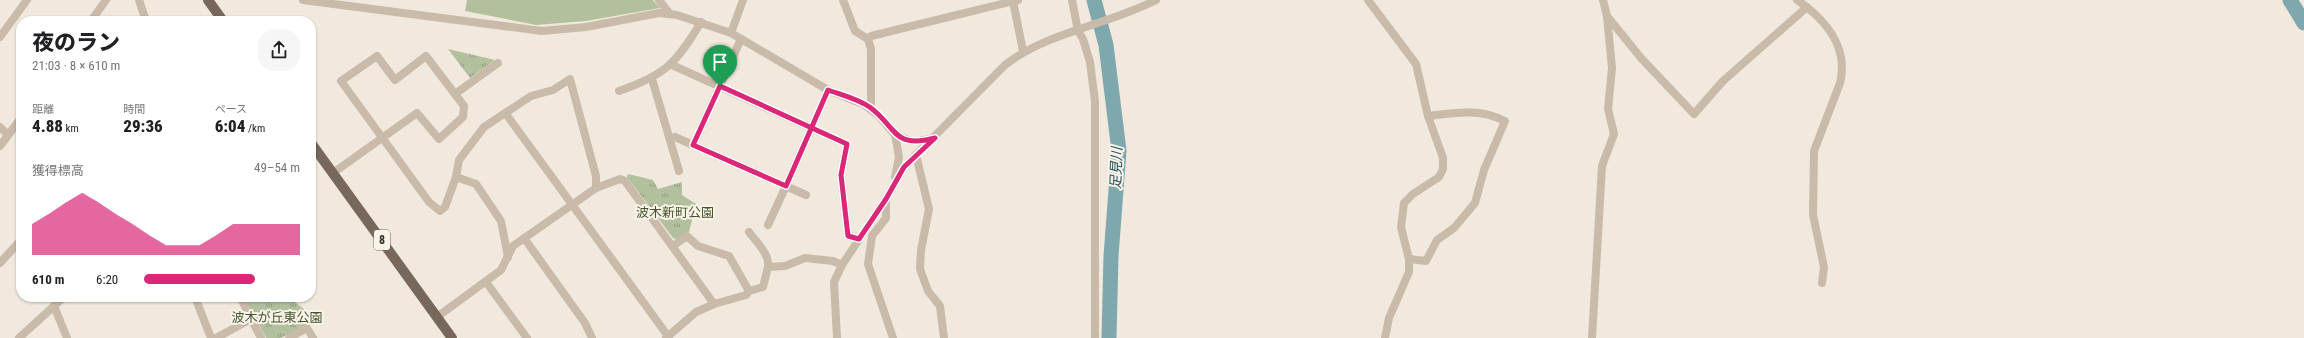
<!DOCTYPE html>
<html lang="ja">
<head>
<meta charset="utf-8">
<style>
	body { margin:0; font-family:"Roboto Condensed","Noto Sans JP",sans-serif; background:#f6f6f6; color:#202124; height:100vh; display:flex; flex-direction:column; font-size:15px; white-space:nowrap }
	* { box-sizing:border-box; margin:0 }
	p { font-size:13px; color:#757577 }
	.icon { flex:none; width:22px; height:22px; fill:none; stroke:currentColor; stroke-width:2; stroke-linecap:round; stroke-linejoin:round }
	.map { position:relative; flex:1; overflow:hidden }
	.side { position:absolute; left:16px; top:16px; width:300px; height:286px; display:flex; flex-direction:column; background:#fff; border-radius:16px; box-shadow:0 1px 3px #0004 }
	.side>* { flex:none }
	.pin { position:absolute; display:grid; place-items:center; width:34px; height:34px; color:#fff; margin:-41px -17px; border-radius:50% 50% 50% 0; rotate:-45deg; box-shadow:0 0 4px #0007 }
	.pin .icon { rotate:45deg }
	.round { display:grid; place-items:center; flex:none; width:42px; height:42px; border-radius:16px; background:#f6f6f6 }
	.overview { display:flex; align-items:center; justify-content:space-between; height:68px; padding:0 16px }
	h1 { font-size:22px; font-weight:800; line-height:30px }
	.metrics { display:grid; grid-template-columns:repeat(3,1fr); gap:6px; height:68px; padding:4px 16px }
	.metrics div { display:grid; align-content:center }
	.metrics b { font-size:17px; font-weight:800 }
	.metrics small { font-size:11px; font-weight:400 }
	.metrics p { font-size:11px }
	.chart { height:112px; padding:8px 16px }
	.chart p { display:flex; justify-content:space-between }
	.chart svg { width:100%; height:72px; margin-top:4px; fill:#db2777; opacity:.7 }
	ul { padding:0 16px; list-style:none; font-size:13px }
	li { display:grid; grid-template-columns:64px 48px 1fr; align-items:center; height:30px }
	li i { height:10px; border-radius:5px; background:#db2777 }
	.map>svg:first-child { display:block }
	.park { fill:url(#park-tufts) }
	.garden { fill:#b2c09e }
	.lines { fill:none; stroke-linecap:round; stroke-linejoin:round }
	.river { stroke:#7ea8ad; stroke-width:15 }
	.minor { stroke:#c9baaa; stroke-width:8 }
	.major { stroke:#78675b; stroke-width:10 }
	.route-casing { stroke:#fff; stroke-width:8 }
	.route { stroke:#db2777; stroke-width:5 }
	.labels { text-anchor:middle; stroke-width:4; stroke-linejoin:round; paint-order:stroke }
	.shield { fill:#f9f3ea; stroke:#716963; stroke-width:1 }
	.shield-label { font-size:12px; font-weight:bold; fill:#372e29 }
	.park-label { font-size:13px; fill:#43542e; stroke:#f9f3ea }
	.water-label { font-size:14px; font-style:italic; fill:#204f56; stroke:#f9f3ea }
</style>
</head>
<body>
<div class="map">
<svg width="2304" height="338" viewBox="0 0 2304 338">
	<defs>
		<pattern id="park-tufts" width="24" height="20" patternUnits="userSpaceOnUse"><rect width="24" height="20" fill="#b2c09e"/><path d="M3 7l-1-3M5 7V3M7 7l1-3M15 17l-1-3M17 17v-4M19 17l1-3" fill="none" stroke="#929c81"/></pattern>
	</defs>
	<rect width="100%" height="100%" fill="#f1e9de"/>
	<g class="park">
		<path d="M448,49L495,60L470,78Z"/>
		<path d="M628,174L653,180L658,189L682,182V195L696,204L689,232L676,239L673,238L627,177Z"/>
		<path d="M244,297H289L316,319L281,338H266Z"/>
	</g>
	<path class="garden" d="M467,0H653L660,8L586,21L536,25L465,11Z"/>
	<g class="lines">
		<g class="river">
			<path d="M1094,0L1106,45L1119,151L1111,256L1109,338"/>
			<path d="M2290,0L2304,23"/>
		</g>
		<g class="minor">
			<path d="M139,0L146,21"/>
			<path d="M303,0L542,31L586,27L659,13L677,15L731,33L828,90L863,104L878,115L895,135L911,141H920L935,138"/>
			<path d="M659,0L670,14"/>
			<path d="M843,0L855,31L868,39L871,49V108"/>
			<path d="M1072,0L1078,31L1083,39L1090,62L1095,101V338"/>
			<path d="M1368,0L1416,64L1428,116L1443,158V169L1439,177L1413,194L1404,203L1401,227L1409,259V272L1389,318L1385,338"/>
			<path d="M1797,0C1825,19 1849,47 1840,83L1814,151L1813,215L1824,267L1822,283"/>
			<path d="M1013,1L1023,51"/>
			<path d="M1607,16L1641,58L1694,114L1723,81L1807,7"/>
			<path d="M91,21L106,0"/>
			<path d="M731,33L743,0"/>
			<path d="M0,37L27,0"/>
			<path d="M741,39L693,145L786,186L828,90"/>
			<path d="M868,39L871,36L1018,0"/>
			<path d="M672,65L847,144L841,175L848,236L859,239"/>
			<path d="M652,79L679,171"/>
			<path d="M619,91C665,75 676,64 701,22"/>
			<path d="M455,94L498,63"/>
			<path d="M506,114L668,336"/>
			<path d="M0,127L8,135"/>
			<path d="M895,135L899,157L895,177"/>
			<path d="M675,137L693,145"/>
			<path d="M0,146L21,118"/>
			<path d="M916,155L929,209L921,250L920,269L928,291L940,306L944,338"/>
			<path d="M333,173L417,113L439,139L463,117L464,106L426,56L395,80L377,56L341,81L429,202L440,211L445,207L456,177L459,160L484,127L531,96L553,90L570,79L596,176V188"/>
			<path d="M456,177L476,184L501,221L508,257"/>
			<path d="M886,200V218L872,236L868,264L893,338"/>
			<path d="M768,225L786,186L806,195"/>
			<path d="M749,232C756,242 770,254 768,267"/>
			<path d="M524,238L585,323L592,338"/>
			<path d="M1409,259L1426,261L1437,240L1454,228L1475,203L1484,170L1505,121C1478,108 1456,113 1428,116"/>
			<path d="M0,263L21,240"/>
			<path d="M486,282L527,338"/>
			<path d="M749,291L763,287L768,267L785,266L805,258L833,261L842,265"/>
			<path d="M195,297L211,338"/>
			<path d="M240,297L261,338"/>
			<path d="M54,306L67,338"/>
			<path d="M437,317L501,270L513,246L596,188L620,179L625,181L714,304"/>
			<path d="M19,338L64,297"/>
			<path d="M216,338L251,319"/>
			<path d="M289,338L307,328L313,338"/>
			<path d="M666,338L696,312L714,304L746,295L749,291L729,256L698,246L687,236L673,246"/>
			<path d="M837,338L834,282L842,265L886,199L904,167L1005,65C1047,32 1108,25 1156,0"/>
			<path d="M1592,338L1602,166L1614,134L1608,109L1612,68L1607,16L1603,0"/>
		</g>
		<g class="major">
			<path d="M208,0L223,21"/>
			<path d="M311,143L452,338"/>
		</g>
	</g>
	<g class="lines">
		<g class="route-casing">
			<path id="route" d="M720,86L847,144L841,175L848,236L859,239L886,199L904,167L935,138C893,149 897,128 871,108C859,99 842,95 828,90L786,186L693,145L720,86"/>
		</g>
		<use href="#route" class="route"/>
	</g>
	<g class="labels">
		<rect class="shield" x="374" y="230" width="16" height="20" rx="3"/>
		<g class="shield-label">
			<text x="382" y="244">8</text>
		</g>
		<g class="park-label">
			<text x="675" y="217">波木新町公園</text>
			<text x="277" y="322">波木が丘東公園</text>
		</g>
		<g class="water-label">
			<text transform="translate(1116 168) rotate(-88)" y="5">足見川</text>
		</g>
	</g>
</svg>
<div class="pin" style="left:720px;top:86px;background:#1e9e55"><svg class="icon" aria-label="arrive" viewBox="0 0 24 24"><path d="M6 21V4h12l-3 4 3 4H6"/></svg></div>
<section class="side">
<div class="overview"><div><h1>夜のラン</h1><p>21:03 · 8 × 610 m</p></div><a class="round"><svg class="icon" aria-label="share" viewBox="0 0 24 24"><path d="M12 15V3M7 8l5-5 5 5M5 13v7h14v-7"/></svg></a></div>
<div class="metrics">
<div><p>距離</p><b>4.88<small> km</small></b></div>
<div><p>時間</p><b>29:36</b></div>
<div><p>ペース</p><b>6:04<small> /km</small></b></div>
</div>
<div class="chart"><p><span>獲得標高</span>49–54 m</p>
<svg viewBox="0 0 160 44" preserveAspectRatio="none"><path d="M0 44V25L10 19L20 12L30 6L40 12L50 19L60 25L70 32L80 38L90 38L100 38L110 32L120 25L130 25L140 25L150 25L160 25V44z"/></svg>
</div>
<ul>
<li><b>610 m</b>6:20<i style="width:71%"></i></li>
</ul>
</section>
</div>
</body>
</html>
